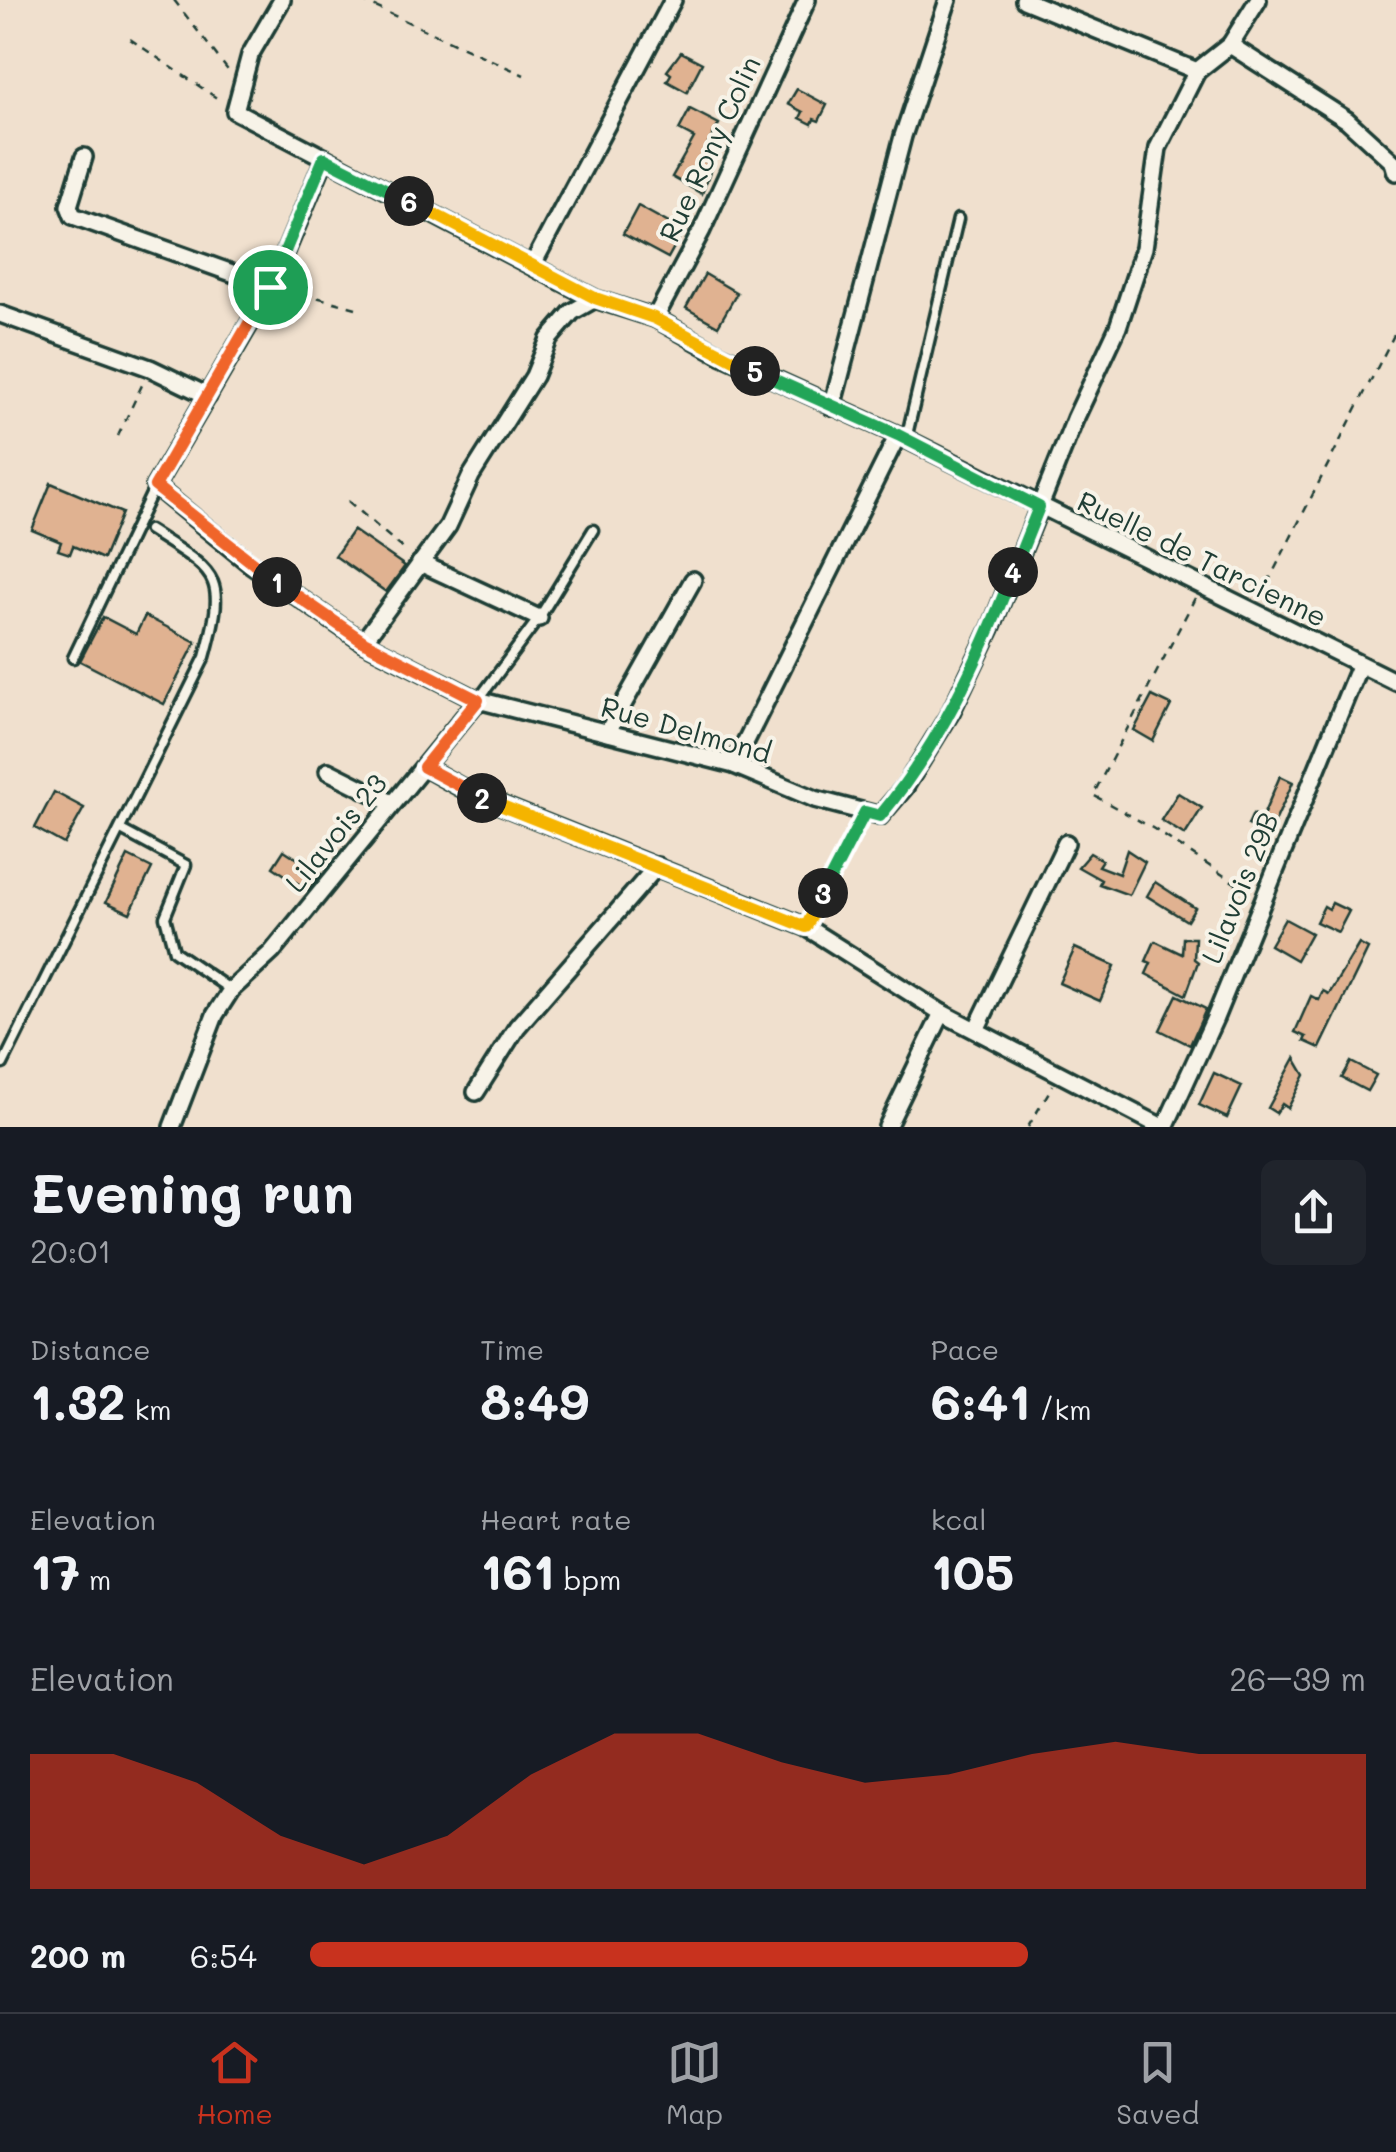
<!DOCTYPE html>
<html lang="en">
<head>
<meta charset="utf-8">
<style>
	body { margin:0; font-family:Mali,sans-serif; background:#20242c; color:#f1f3f6; height:100vh; display:flex; flex-direction:column; font-size:38px; white-space:nowrap }
	* { box-sizing:border-box; margin:0 }
	p { font-size:32px; color:#9ea1a6 }
	.icon { flex:none; width:55px; height:55px; fill:none; stroke:currentColor; stroke-width:2; stroke-linecap:round; stroke-linejoin:round }
	.map { position:relative; height:1127px; overflow:hidden }
	.panel { display:flex; flex-direction:column; background:#171b24; flex:1 }
	.panel>* { flex:none }
	.pin { position:absolute; display:grid; place-items:center; width:85px; height:85px; color:#fff; margin:-42px; border:5px solid #fff; border-radius:50%; box-shadow:0 2px 10px #0007 }
	.km { position:absolute; width:50px; height:50px; margin:-25px; border-radius:50%; background:#222; color:#fff; font-size:28px; line-height:50px; text-align:center }
	.round { display:grid; place-items:center; flex:none; width:105px; height:105px; border-radius:15px; background:#20242c }
	.overview { display:flex; align-items:center; justify-content:space-between; height:170px; padding:0 30px }
	h1 { font-size:55px; font-weight:700; line-height:75px }
	.figures { display:grid; grid-template-columns:repeat(3,1fr); gap:15px; height:170px; padding:10px 30px }
	.figures div { display:grid; align-content:center }
	.figures b { font-size:50px; font-weight:700 }
	.figures small { font-size:28px; font-weight:400 }
	.figures p { font-size:28px }
	.chart { height:280px; padding:20px 30px }
	.chart p { display:flex; justify-content:space-between }
	.chart svg { width:100%; height:180px; margin-top:10px; fill:#c8321e; opacity:.7 }
	ul { padding:0 30px; list-style:none; font-size:32px }
	li { display:grid; grid-template-columns:160px 120px 1fr; align-items:center; height:75px }
	li i { height:25px; border-radius:12px; background:#c8321e }
	.tab-bar { display:flex; justify-content:space-around; align-items:center; height:140px; border-top:2px solid #363941; background:#171b24; font-size:28px; color:#9ea1a6 }
	.tab-bar a { display:grid; justify-items:center; gap:5px }
	.tab-bar .selected { color:#c8321e }
	.map>svg:first-child { display:block }
	.building { fill:#e0b291; stroke:#1f3d34; stroke-width:2.5 }
	.lines { fill:none; stroke-linecap:round; stroke-linejoin:round }
	.service-casing { stroke:#1f3d34; stroke-width:15 }
	.minor-casing { stroke:#1f3d34; stroke-width:22 }
	.path { stroke:#1f3d34; stroke-width:2.5; stroke-dasharray:8 8; stroke-linecap:butt }
	.service { stroke:#f7f3e8; stroke-width:8 }
	.minor { stroke:#f7f3e8; stroke-width:15 }
	.split-1-casing { stroke:#fff; stroke-width:20 }
	.split-2-casing { stroke:#fff; stroke-width:20 }
	.split-3-casing { stroke:#fff; stroke-width:20 }
	.split-4-casing { stroke:#fff; stroke-width:20 }
	.split-5-casing { stroke:#fff; stroke-width:20 }
	.split-6-casing { stroke:#fff; stroke-width:20 }
	.split-7-casing { stroke:#fff; stroke-width:20 }
	.split-1 { stroke:#f0652b; stroke-width:12 }
	.split-2 { stroke:#f0652b; stroke-width:12 }
	.split-3 { stroke:#f5b400; stroke-width:12 }
	.split-4 { stroke:#22a559; stroke-width:12 }
	.split-5 { stroke:#22a559; stroke-width:12 }
	.split-6 { stroke:#f5b400; stroke-width:12 }
	.split-7 { stroke:#22a559; stroke-width:12 }
	.labels { text-anchor:middle; stroke-width:8; stroke-linejoin:round; paint-order:stroke }
	.street-label { font-size:28px; fill:#1f3d34; stroke:#f7f3e8 }
</style>
</head>
<body>
<div class="map">
<svg width="1396" height="1127" viewBox="0 0 1396 1127">
	<rect width="100%" height="100%" fill="#f0e0ce"/>
	<filter id="ink" filterUnits="userSpaceOnUse"><feTurbulence type="fractalNoise" baseFrequency=".01" numOctaves="2"/><feDisplacementMap in="SourceGraphic" scale="20" xChannelSelector="R" yChannelSelector="G"/><feConvolveMatrix kernelMatrix="1 2 1 2 8 2 1 2 1" color-interpolation-filters="sRGB"/></filter>
	<g filter="url(#ink)">
		<g class="building">
			<path d="M681,52L702,63L687,92L667,81L671,74L667,71Z"/>
			<path d="M797,89L827,105L819,121L814,119L812,124L800,118L803,112L788,104Z"/>
			<path d="M690,109L719,124L700,158L712,165L702,194L672,177L694,138L679,130Z"/>
			<path d="M638,206L683,231L668,258L623,234Z"/>
			<path d="M705,274L737,293L718,326L686,308Z"/>
			<path d="M51,483L122,513L103,559L73,546L70,554L58,550L61,542L32,530Z"/>
			<path d="M353,530L405,566L386,592L335,556Z"/>
			<path d="M145,616L196,642L164,704L80,661L103,617L136,634Z"/>
			<path d="M1152,696L1171,705L1153,741L1134,730Z"/>
			<path d="M1280,776L1293,782L1269,835L1248,825L1253,814L1262,818Z"/>
			<path d="M54,792L84,808L64,844L35,828Z"/>
			<path d="M1178,793L1202,808L1185,835L1161,820Z"/>
			<path d="M284,850L321,874L308,890L273,867Z"/>
			<path d="M1127,850L1145,862L1129,895L1099,884L1101,880L1078,867L1090,853L1102,860L1098,866L1119,874Z"/>
			<path d="M128,856L152,868L130,913L106,902Z"/>
			<path d="M1155,882L1195,908L1187,921L1147,896Z"/>
			<path d="M1332,903L1349,911L1338,932L1316,922L1324,906L1329,909Z"/>
			<path d="M1285,919L1311,933L1296,960L1270,945Z"/>
			<path d="M1183,938H1195L1194,959L1198,962L1186,995L1146,974L1151,963L1146,961L1155,941L1182,954Z"/>
			<path d="M1359,944L1368,949L1320,1048L1304,1041L1306,1037L1295,1032L1311,996L1319,1000L1323,991L1329,994Z"/>
			<path d="M1075,948L1115,966L1100,1001L1059,983Z"/>
			<path d="M1177,995L1206,1009L1190,1045L1160,1030Z"/>
			<path d="M1295,1058L1305,1075L1288,1108L1282,1104L1276,1113L1268,1108Z"/>
			<path d="M1351,1062L1376,1075L1367,1091L1342,1078Z"/>
			<path d="M1214,1073L1242,1086L1227,1118L1199,1105Z"/>
		</g>
		<g class="lines">
			<g class="service-casing">
				<g id="service">
					<path d="M906,439L958,219"/>
					<path d="M73,658L155,486"/>
					<path d="M478,700L539,618L593,530"/>
					<path d="M121,830L186,865L165,917L174,951L231,990"/>
					<path d="M0,1062L3,1064L205,657C228,573 217,574 149,530"/>
				</g>
			</g>
			<g class="minor-casing">
				<g id="minor">
					<path d="M282,0L250,55L235,111L595,299L655,318L719,354L898,435L1396,682"/>
					<path d="M1024,0L1197,71L1230,45L1347,120L1393,162L1396,172"/>
					<path d="M1230,45L1258,0"/>
					<path d="M84,157L69,206L73,216L271,287"/>
					<path d="M325,158L271,287L155,486L249,563L363,642L478,700L734,765L815,799L880,816L905,787L951,712L991,628L1075,419L1118,327L1144,248L1158,148L1197,71"/>
					<path d="M533,264L673,0"/>
					<path d="M0,314L150,368L208,396"/>
					<path d="M655,318L702,230L807,0"/>
					<path d="M832,407L903,136L948,0"/>
					<path d="M420,563L539,618"/>
					<path d="M363,642L448,526L471,476L534,376L549,339L572,312L595,299"/>
					<path d="M607,733L693,580"/>
					<path d="M734,765L898,435"/>
					<path d="M424,767L473,794L806,927L942,1013L1162,1127"/>
					<path d="M328,771L392,803"/>
					<path d="M976,1030L1066,843"/>
					<path d="M476,1092L517,1027L657,866"/>
					<path d="M172,1127L215,1015L231,990L272,952L478,700"/>
					<path d="M887,1127L942,1013"/>
					<path d="M1165,1127L1215,1018L1359,666"/>
				</g>
			</g>
			<g class="path">
				<path d="M174,0L230,73"/>
				<path d="M360,0L524,75"/>
				<path d="M130,39L221,101"/>
				<path d="M287,289L356,308"/>
				<path d="M118,436L143,383"/>
				<path d="M348,501L408,553"/>
				<path d="M1195,598L1093,795L1154,829L1250,893"/>
				<path d="M1260,598L1396,331"/>
				<path d="M813,913L857,827"/>
				<path d="M1028,1127L1053,1085"/>
			</g>
			<use href="#service" class="service"/>
			<use href="#minor" class="minor"/>
		</g>
	</g>
	<g class="lines" filter="url(#ink)">
		<g class="split-1-casing">
			<path id="split-1" d="M270,287L155,486L277,582"/>
		</g>
		<g class="split-2-casing">
			<path id="split-2" d="M277,582L364,642L478,700L424,767L482,798"/>
		</g>
		<g class="split-3-casing">
			<path id="split-3" d="M482,798L806,927L823,893"/>
		</g>
		<g class="split-4-casing">
			<path id="split-4" d="M823,893L865,812L880,816C940,744 979,659 1013,572"/>
		</g>
		<g class="split-5-casing">
			<path id="split-5" d="M755,371L898,435L1039,507L1013,572"/>
		</g>
		<g class="split-6-casing">
			<path id="split-6" d="M409,201L595,298L654,318L755,371"/>
		</g>
		<g class="split-7-casing">
			<path id="split-7" d="M270,287L324,158L409,201"/>
		</g>
		<use href="#split-1" class="split-1"/>
		<use href="#split-2" class="split-2"/>
		<use href="#split-3" class="split-3"/>
		<use href="#split-4" class="split-4"/>
		<use href="#split-5" class="split-5"/>
		<use href="#split-6" class="split-6"/>
		<use href="#split-7" class="split-7"/>
	</g>
	<g class="labels">
		<g class="street-label">
			<text transform="translate(710 149) rotate(-65)" y="10">Rue Rony Colin</text>
			<text transform="translate(1202 559) rotate(26)" y="10">Ruelle de Tarcienne</text>
			<text transform="translate(686 730) rotate(16)" y="10">Rue Delmond</text>
			<text transform="translate(336 833) rotate(-51)" y="10">Lilavois 23</text>
			<text transform="translate(1240 888) rotate(-68)" y="10">Lilavois 29B</text>
		</g>
	</g>
</svg>
<div class="pin" style="left:270px;top:287px;background:#1e9e55"><svg class="icon" aria-label="arrive" viewBox="0 0 24 24"><path d="M6 21V4h12l-3 4 3 4H6"/></svg></div>
<b class="km" style="left:277px;top:582px">1</b>
<b class="km" style="left:482px;top:798px">2</b>
<b class="km" style="left:823px;top:893px">3</b>
<b class="km" style="left:1013px;top:572px">4</b>
<b class="km" style="left:755px;top:371px">5</b>
<b class="km" style="left:409px;top:201px">6</b>
</div>
<section class="panel">
<div class="overview"><div><h1>Evening run</h1><p>20:01</p></div><a class="round"><svg class="icon" aria-label="share" viewBox="0 0 24 24"><path d="M12 15V3M7 8l5-5 5 5M5 13v7h14v-7"/></svg></a></div>
<div class="figures">
<div><p>Distance</p><b>1.32<small> km</small></b></div>
<div><p>Time</p><b>8:49</b></div>
<div><p>Pace</p><b>6:41<small> /km</small></b></div>
</div>
<div class="figures">
<div><p>Elevation</p><b>17<small> m</small></b></div>
<div><p>Heart rate</p><b>161<small> bpm</small></b></div>
<div><p>kcal</p><b>105</b></div>
</div>
<div class="chart"><p><span>Elevation</span>26–39 m</p>
<svg viewBox="0 0 160 44" preserveAspectRatio="none"><path d="M0 44V11L10 11L20 18L30 31L40 38L50 31L60 16L70 6L80 6L90 13L100 18L110 16L120 11L130 8L140 11L150 11L160 11V44z"/></svg>
</div>
<ul>
<li><b>200 m</b>6:54<i style="width:68%"></i></li>
</ul>
</section>
<nav class="tab-bar">
<a class="selected"><svg class="icon" aria-label="home" viewBox="0 0 24 24"><path d="M3 11l9-7 9 7M6 9v11h12V9"/></svg>Home</a>
<a><svg class="icon" aria-label="map" viewBox="0 0 24 24"><path d="M3 6l6-2 6 2 6-2v14l-6 2-6-2-6 2zM9 4v14M15 6v14"/></svg>Map</a>
<a><svg class="icon" aria-label="saved" viewBox="0 0 24 24"><path d="M7 4h10v16l-5-4-5 4z"/></svg>Saved</a>
</nav>
</body>
</html>
